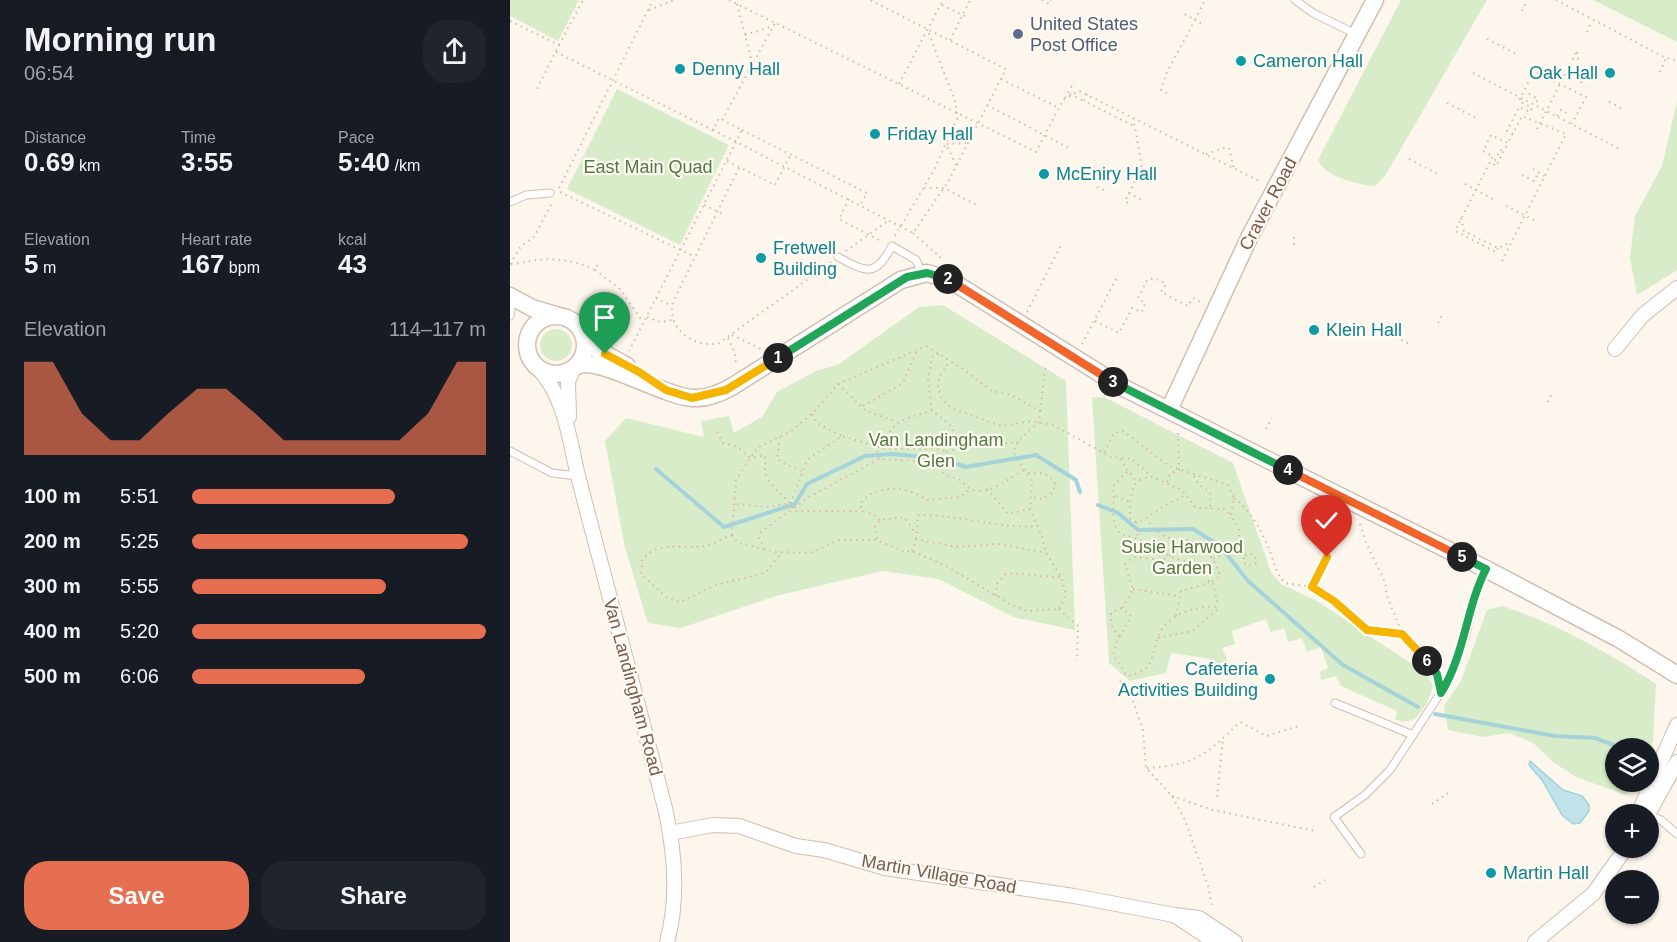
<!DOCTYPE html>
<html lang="en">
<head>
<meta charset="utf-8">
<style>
	body { margin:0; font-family:Helvetica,sans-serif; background:#20242c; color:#f1f3f6; height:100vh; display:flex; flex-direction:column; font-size:22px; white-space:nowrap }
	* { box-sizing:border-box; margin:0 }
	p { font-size:20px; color:#9ea1a6 }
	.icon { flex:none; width:33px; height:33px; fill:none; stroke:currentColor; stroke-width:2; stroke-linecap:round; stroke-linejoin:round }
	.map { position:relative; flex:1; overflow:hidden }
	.sheet { display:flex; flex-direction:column; background:#171b24; width:510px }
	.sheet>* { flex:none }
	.controls { position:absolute; left:1095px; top:738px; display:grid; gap:12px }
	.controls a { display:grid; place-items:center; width:54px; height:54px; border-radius:50%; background:#171b24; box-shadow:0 2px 4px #0004; font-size:30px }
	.pin { position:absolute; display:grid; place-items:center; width:51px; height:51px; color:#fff; margin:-62px -26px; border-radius:50% 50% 50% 0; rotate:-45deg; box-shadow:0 0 6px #0007 }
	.pin .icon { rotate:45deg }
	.km { position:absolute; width:30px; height:30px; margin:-15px; border-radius:50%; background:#222; color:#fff; font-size:16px; line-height:30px; text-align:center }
	.round { display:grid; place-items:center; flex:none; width:63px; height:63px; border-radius:24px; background:#20242c }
	.summary { display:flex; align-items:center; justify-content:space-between; height:102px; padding:0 24px }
	h1 { font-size:33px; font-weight:800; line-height:45px }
	.stats { display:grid; grid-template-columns:repeat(3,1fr); gap:9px; height:102px; padding:6px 24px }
	.stats div { display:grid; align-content:center }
	.stats b { font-size:26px; font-weight:800 }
	.stats small { font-size:16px; font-weight:400 }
	.stats p { font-size:16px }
	.chart { height:168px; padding:12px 24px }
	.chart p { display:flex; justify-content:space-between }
	.chart svg { width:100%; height:108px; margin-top:6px; fill:#e76f51; opacity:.7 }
	.action { display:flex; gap:12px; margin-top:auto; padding:12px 24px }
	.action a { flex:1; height:69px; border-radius:24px; background:#e76f51; color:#fff; font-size:24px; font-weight:800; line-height:69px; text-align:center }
	.action a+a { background:#20242c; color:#f1f3f6 }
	ul { padding:0 24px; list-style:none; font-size:20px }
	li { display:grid; grid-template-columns:96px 72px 1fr; align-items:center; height:45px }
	li i { height:15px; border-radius:8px; background:#e76f51 }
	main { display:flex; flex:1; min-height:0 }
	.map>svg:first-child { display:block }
	.green { fill:#d8ecc9 }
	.water { fill:#bfe3e8; stroke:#a5d3da; stroke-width:1.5 }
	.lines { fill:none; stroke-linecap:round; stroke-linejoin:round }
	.stream { stroke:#a5d3da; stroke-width:4 }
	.service-casing { stroke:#d1beb0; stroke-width:9 }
	.minor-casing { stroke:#d1beb0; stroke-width:16 }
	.tertiary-casing { stroke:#d1beb0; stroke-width:19 }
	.path { stroke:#d9b8a5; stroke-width:2; stroke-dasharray:1.5 4.5; stroke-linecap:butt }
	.service { stroke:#fff; stroke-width:7 }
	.minor { stroke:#fff; stroke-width:14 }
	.tertiary { stroke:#fff; stroke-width:16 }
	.split-1-casing { stroke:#fff; stroke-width:12 }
	.split-2-casing { stroke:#fff; stroke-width:12 }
	.split-3-casing { stroke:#fff; stroke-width:12 }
	.split-4-casing { stroke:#fff; stroke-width:12 }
	.split-5-casing { stroke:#fff; stroke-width:12 }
	.split-6-casing { stroke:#fff; stroke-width:12 }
	.split-7-casing { stroke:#fff; stroke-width:12 }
	.split-1 { stroke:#f5b400; stroke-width:8 }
	.split-2 { stroke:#22a559; stroke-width:8 }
	.split-3 { stroke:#f0652b; stroke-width:8 }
	.split-4 { stroke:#22a559; stroke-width:8 }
	.split-5 { stroke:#f0652b; stroke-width:8 }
	.split-6 { stroke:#22a559; stroke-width:8 }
	.split-7 { stroke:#f5b400; stroke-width:8 }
	.service-dot { fill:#5c6f8a; stroke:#fffaf3; stroke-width:2 }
	.culture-dot { fill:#0f9aa8; stroke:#fffaf3; stroke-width:2 }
	.labels { text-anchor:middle; stroke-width:4.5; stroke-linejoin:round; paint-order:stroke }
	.service-label { font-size:18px; fill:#4e5e75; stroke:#fffaf3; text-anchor:start }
	.culture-label { font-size:18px; fill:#0d838f; stroke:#fffaf3; text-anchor:start }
	.park-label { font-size:18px; fill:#537a41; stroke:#fffaf3 }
	.street-label { font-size:18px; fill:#7a5c4d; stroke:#fffaf3 }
</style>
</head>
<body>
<main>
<section class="sheet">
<div class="summary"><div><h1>Morning run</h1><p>06:54</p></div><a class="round"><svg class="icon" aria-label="share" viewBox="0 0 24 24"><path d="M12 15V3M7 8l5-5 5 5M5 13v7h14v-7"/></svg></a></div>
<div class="stats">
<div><p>Distance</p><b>0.69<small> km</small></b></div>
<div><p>Time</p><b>3:55</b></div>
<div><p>Pace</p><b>5:40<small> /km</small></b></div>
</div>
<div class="stats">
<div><p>Elevation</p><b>5<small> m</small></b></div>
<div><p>Heart rate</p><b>167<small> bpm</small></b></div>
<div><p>kcal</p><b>43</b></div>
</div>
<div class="chart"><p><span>Elevation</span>114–117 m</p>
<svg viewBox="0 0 160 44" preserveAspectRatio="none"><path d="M0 44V6L10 6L20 27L30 38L40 38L50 27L60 17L70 17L80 27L90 38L100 38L110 38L120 38L130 38L140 27L150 6L160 6V44z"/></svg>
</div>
<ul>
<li><b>100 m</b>5:51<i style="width:69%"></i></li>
<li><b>200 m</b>5:25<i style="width:94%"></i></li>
<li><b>300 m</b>5:55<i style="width:66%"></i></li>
<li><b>400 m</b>5:20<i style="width:100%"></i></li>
<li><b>500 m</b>6:06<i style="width:59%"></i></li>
</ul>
<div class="action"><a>Save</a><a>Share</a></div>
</section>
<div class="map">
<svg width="1167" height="942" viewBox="0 0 1167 942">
	<rect width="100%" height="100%" fill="#fdf6ec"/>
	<g class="green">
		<path d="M0,0H69L48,41L0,16Z"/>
		<path d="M891,0H977L875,176L865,186C849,185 815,177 808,160Z"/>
		<path d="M1083,0H1167V42Z"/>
		<path d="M107,89L219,145L170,245L57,189Z"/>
		<path d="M1167,101V270L1127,295L1120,258L1125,216L1152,166Z"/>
		<path d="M433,305L556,381L565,630L503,617L429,579L372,571L266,596L171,628L138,623L115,548L95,441L116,418L194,437L191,421L219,416L224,433L252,417L267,392L306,371L329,364L409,307Z"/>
		<circle cx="46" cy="345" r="16"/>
		<path d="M582,397H594L723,463L761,572L771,584L807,601L917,674L923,686C918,704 907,729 885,719L887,711L831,686L826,676L811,680L810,672L818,668L811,647L797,652L792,638L778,642L774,628L761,632L756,619L722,631L725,644L712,648L718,661L708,664L700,663L701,659L661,653L656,673L620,681L599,663Z"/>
		<path d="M992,606C1048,624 1097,652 1146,684L1143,741L1139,750L1106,748V782H1123L1116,795L1066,777L1043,762L1023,743L999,733L973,737L938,730L934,706L951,681L977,610Z"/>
	</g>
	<path class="water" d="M1020,761L1053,790L1072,796L1079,805V811L1070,823L1063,824L1052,815L1032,780L1019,765Z"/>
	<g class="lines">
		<g class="stream">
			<path d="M146,469L214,527L285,504L297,484L355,456L381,454L428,458L456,467L526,455L566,480L570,492"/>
			<path d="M588,505L608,513L628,530L683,529L710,546L738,581L833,665L908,707"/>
			<path d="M925,714L1045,736L1085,738L1112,748"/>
		</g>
		<g class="service-casing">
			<g id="service">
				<path d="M785,0L803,13L846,34"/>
				<path d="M0,202L16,195L40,193"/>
				<path d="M328,257C356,272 365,278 382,246L406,260L412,273"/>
				<path d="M0,316L2,298"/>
				<path d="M0,451L42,473L68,476"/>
				<path d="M825,703L903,735"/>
				<path d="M1138,815L1151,820L1167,834"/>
				<path d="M851,854L824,817L855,795L880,770L937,683L956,635L967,587L976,569"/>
			</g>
		</g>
		<g class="minor-casing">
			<g id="minor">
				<path d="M1105,349L1133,315L1167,288"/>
				<path d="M28,368C55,397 59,438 68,476L155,808C165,852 169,898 157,942"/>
				<path d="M59,417L58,382L63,369"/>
				<path d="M1128,814L1167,725"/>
				<path d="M1138,814L1167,762"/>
				<path d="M160,833L203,825L229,826L286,846L314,850L375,868L564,896L664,915"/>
				<path d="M705,942L664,915L689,918L725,942"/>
				<path d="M1025,942L1083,894L1116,848"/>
			</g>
		</g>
		<g class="tertiary-casing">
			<g id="tertiary">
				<path d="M0,296L22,308L46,315"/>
				<circle cx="46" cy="345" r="29"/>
				<path d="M73,334L83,347L117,366"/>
				<path d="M67,366C87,355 154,397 183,398C196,399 211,393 223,386L391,280L417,273L440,280L610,386L976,569L1109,639L1167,675"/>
				<path d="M659,410L740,236L865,0"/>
			</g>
		</g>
		<g class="path">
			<path d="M219,0L526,152L553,100L569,91L751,182"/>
			<path d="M532,0L539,4L541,0"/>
			<path d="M1046,0L1154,57L1167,61"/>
			<path d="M227,4L243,66"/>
			<path d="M432,5L457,17"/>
			<path d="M139,10L164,0"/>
			<path d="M1012,11L1017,0"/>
			<path d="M675,14L685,20L695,0"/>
			<path d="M0,21L49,45L25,93"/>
			<path d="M1077,32L1082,21"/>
			<path d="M235,35L264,26"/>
			<path d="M977,39L1008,55"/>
			<path d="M440,40L460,0"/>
			<path d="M49,45L73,0"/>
			<path d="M46,52L203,130L209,118L232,130L119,351"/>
			<path d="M1067,52L1072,81L1069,87"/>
			<path d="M1150,72L1156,58"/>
			<path d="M963,73L1110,149"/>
			<path d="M491,79L549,108"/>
			<path d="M389,84L433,0"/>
			<path d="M657,93L651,90L657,72L685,20L692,24"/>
			<path d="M560,94L574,101"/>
			<path d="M577,94L574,101L624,126"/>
			<path d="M1019,94L1028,99L1025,105"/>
			<path d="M555,98L564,82"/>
			<path d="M1099,102L1111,108"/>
			<path d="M937,103L966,118"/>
			<path d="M477,105L559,148"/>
			<path d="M1047,116L1051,110L1060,115"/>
			<path d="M212,120L265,23"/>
			<path d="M1027,129L1068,49"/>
			<path d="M203,130L403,233L438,182L496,69L360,0"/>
			<path d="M232,130L357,193L350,205"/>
			<path d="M1003,134L997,131L1009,107L1020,112L1022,108L1009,101L1024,71L1076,97L1062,124"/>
			<path d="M719,148L724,169"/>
			<path d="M696,154L717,147"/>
			<path d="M899,159L928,174"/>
			<path d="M217,161L265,185L281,154"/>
			<path d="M446,165L436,144L458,143"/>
			<path d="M229,168L163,302C156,329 185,349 209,343L322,262"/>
			<path d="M1023,169L1035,176"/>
			<path d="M1012,175L1024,181L1029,172"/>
			<path d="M955,184L983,199"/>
			<path d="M587,187L596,191"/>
			<path d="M49,188L143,0"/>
			<path d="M414,188H434L467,205L469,203"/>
			<path d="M50,192L185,257"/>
			<path d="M619,193L632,200"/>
			<path d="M339,199L329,219L373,242"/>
			<path d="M618,203L615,201L632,167L623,117"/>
			<path d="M194,205L213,214"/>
			<path d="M996,206L1024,220"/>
			<path d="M951,218L954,231L988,248L1001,242"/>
			<path d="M403,233L430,257L428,260"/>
			<path d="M385,236L424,170L447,119L446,104L418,31"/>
			<path d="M784,237V246"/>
			<path d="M988,248L986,252L945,231L983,156L973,151L981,135L998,143L986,166L983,164L990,150L994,151"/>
			<path d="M336,251L379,220"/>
			<path d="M992,261L1056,134L1012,116L998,143"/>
			<path d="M0,264L11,246L24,237L43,201"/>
			<path d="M1,264C8,264 14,262 20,261C42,257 65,260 85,270L88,264"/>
			<path d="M85,270L110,289L133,322"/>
			<path d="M146,298L162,306"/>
			<path d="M517,312L551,245"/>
			<path d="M137,317L150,322L163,320"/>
			<path d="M585,321L609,333L622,308L631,312L634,309L635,303L628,298L637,280L644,278L656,284L651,292L678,306L683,298L694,304"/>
			<path d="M928,323L933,313"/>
			<path d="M222,335L251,349"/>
			<path d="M886,337L899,344"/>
			<path d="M218,338L225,353L226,366"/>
			<path d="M572,344L608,275"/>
			<path d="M429,354L422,357L418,381L422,410L441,426L450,448"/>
			<path d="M437,358V366L429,377L428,388L432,399L441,408L491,426L521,421L543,425L601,457L622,459L642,477L672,490L686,508L714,509L721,515"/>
			<path d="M328,384L356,411L387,422"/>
			<path d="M1038,402L1043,391"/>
			<path d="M353,406L393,383L407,350"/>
			<path d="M530,411L536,363"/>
			<path d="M302,414L307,423L332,436"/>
			<path d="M529,422L512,437L505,446L504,453L522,482L520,509L532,536L536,553L551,577L556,594L549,609"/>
			<path d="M756,429L762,418"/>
			<path d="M207,432L213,443L227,447L241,458L254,455C258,462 253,468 256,475C262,490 279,497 284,511H352"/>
			<path d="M270,437L267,458L272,463L292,471"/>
			<path d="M509,442L455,447L437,452L430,462L431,471C437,476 440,476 448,479C453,481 457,488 462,490C480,495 499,478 514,470"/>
			<path d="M366,445L369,459"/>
			<path d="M371,448C383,418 395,420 422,410"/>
			<path d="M594,452L604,433L613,431L659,466L718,485L724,498L721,515L729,530V549L734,556L740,553L745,556L746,563L739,566L733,562L734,556"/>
			<path d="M610,459L625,480L642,477"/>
			<path d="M617,472L603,486C606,500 600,513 606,527C609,536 617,535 625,538C637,542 650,551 662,557C674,562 686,562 697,570L699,583L710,576C706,560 694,545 677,540C667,538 658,540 650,533C645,530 641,524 637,520"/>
			<path d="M518,473C531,472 539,473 546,485L542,493L532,499L521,497"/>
			<path d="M684,476L689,485L700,492V509"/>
			<path d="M631,480L624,485L620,502V518L626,522C644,518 652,502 671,499L674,494"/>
			<path d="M657,482L660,474L669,470L668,431"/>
			<path d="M477,489L498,514L520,509"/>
			<path d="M606,496L620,502"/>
			<path d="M724,498C741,510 754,535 761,554C765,566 766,573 775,583L802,587L824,601L857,630L892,634L920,664L928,678"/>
			<path d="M227,504L257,507L281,503L297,460L332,436L375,449H427L437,452"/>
			<path d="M370,520L363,514L352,511L350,504C364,483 400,486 417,500L450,497L460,489"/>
			<path d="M626,522L628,540"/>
			<path d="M850,524L857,545L875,582L877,596L892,633"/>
			<path d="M222,535L226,480L247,448L281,431L302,414L328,384L416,346L450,367L482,391L501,395L530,411L529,422"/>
			<path d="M222,535L228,543L266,552L300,553L329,540H367L394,552L402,551L436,566L502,605L518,611L549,609"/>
			<path d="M222,535C214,538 204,544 195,546C174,550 149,539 132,560L131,574L157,598L170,602L206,585L255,573L269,556L267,553"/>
			<path d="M367,539L365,526L370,520L394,517L404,531"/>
			<path d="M406,539L408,515C449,514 485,529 527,526"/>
			<path d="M255,549L249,538L251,532L299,497L369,459L430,462"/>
			<path d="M402,551L406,539L446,547L488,544L536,553"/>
			<path d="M703,558L729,549"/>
			<path d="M703,583L707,601L706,607"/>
			<path d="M802,587L817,557L814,533L830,512"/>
			<path d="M623,589L668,596"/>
			<path d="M486,596L487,584L496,574C515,572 532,578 551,577"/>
			<path d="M549,609L568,626L567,661"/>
			<path d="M666,616L671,591L699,583"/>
			<path d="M610,636C603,631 598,619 602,612L612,608"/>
			<path d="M648,638L682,631L708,609L706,607C688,605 660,614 651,631C639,653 649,670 617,676L603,655L607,642L621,616L612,608L623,589L615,564L623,557L653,560L660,555"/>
			<path d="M610,681L621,695L633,730L636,768L662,796L675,820L698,886L702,907"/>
			<path d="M637,768C686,765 696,755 730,722L757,736L788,726"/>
			<path d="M662,796L703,810L805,831"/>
			<path d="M707,797L713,738"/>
			<path d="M922,804L938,793"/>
			<path d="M1053,874L1056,871"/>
			<path d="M804,887L815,880"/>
		</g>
		<use href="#service" class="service"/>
		<use href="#minor" class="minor"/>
		<use href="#tertiary" class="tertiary"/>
	</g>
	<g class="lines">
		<g class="split-1-casing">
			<path id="split-1" d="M95,354L129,372L156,390L182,398L216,390L268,358"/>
		</g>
		<g class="split-2-casing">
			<path id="split-2" d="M268,358L397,277L417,273L438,279"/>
		</g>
		<g class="split-3-casing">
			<path id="split-3" d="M438,279L603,382"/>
		</g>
		<g class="split-4-casing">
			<path id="split-4" d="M603,382L778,470"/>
		</g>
		<g class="split-5-casing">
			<path id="split-5" d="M778,470L952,557"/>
		</g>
		<g class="split-6-casing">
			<path id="split-6" d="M917,661L927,674L931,693C955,654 956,608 976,569L952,557"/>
		</g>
		<g class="split-7-casing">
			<path id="split-7" d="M817,557L802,587L824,601L857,630L892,634L917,661"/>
		</g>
		<use href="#split-1" class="split-1"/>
		<use href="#split-2" class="split-2"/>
		<use href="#split-3" class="split-3"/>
		<use href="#split-4" class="split-4"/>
		<use href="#split-5" class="split-5"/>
		<use href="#split-6" class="split-6"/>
		<use href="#split-7" class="split-7"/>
	</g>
	<circle class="service-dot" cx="508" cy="34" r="6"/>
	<g class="culture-dot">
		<circle cx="731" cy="61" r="6"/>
		<circle cx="170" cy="69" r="6"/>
		<circle cx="1100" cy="73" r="6"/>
		<circle cx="365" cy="134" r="6"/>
		<circle cx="534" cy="174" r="6"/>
		<circle cx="251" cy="258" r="6"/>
		<circle cx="804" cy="330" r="6"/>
		<circle cx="760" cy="679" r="6"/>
		<circle cx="981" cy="873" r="6"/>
	</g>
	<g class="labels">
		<g class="service-label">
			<text x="520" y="30">United States<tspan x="520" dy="21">Post Office</tspan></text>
		</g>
		<g class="culture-label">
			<text x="743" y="67">Cameron Hall</text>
			<text x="182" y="75">Denny Hall</text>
			<text x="1088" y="79" text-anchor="end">Oak Hall</text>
			<text x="377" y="140">Friday Hall</text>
			<text x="546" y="180">McEniry Hall</text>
			<text x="263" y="254">Fretwell<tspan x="263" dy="21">Building</tspan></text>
			<text x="816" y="336">Klein Hall</text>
			<text x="748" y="675" text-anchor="end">Cafeteria<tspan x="748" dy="21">Activities Building</tspan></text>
			<text x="993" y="879">Martin Hall</text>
		</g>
		<g class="park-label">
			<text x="138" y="173">East Main Quad</text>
			<text x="426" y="446">Van Landingham<tspan x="426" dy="21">Glen</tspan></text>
			<text x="672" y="553">Susie Harwood<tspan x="672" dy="21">Garden</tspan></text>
		</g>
		<g class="street-label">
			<text transform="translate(758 204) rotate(-62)" y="6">Craver Road</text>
			<text transform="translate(123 687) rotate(75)" y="6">Van Landingham Road</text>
			<text transform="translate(429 874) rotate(10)" y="6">Martin Village Road</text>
		</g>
	</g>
</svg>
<div class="controls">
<a><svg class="icon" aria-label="layers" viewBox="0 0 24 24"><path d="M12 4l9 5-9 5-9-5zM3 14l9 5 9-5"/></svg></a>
<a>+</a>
<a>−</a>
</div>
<div class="pin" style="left:95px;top:354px;background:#1e9e55"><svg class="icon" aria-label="arrive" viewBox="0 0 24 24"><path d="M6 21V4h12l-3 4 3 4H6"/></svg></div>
<div class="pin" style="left:817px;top:557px;background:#d93025"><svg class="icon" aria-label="check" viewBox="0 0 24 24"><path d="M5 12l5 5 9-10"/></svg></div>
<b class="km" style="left:268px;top:358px">1</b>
<b class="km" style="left:438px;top:279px">2</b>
<b class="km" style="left:603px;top:382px">3</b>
<b class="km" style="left:778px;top:470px">4</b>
<b class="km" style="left:952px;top:557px">5</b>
<b class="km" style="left:917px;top:661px">6</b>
</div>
</main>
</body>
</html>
